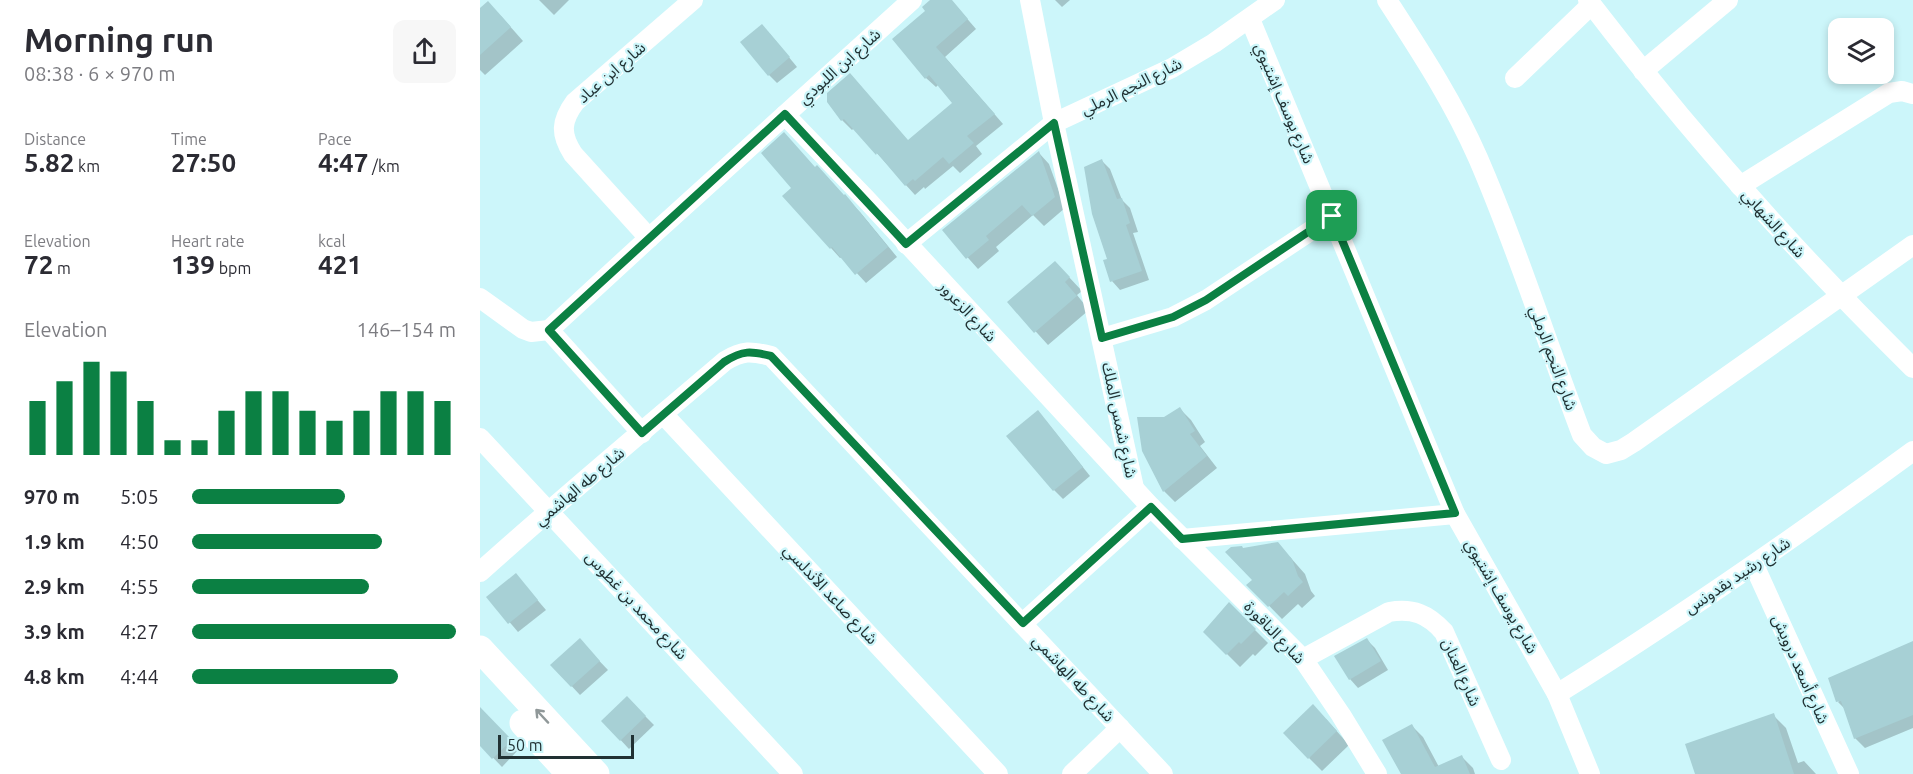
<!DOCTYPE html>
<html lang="en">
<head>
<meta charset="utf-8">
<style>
	body { margin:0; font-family:Ubuntu,"Noto Sans Arabic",sans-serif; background:#f7f7f7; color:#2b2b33; height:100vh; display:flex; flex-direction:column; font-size:22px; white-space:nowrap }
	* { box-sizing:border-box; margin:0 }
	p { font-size:20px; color:#7c7c81 }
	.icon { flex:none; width:33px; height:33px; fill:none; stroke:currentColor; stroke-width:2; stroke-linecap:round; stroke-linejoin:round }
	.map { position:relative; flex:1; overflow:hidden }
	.drawer { display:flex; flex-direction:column; background:#fff; width:480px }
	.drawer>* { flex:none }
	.fabs { position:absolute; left:1348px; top:18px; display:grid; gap:12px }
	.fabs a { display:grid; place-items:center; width:66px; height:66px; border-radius:12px; background:#fff; box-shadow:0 3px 9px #0003; font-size:30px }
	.scale { position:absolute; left:18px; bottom:15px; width:136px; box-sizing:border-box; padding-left:6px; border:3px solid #213133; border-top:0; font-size:16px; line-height:21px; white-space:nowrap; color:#213133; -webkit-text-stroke:4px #ccf6fa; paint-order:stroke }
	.pin { position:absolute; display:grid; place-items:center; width:51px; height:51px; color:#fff; margin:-26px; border-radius:12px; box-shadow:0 3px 9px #0006 }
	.round { display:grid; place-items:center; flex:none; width:63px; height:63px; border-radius:12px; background:#f7f7f7 }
	.overview { display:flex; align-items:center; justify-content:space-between; height:102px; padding:0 24px }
	h1 { font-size:33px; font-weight:700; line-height:45px }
	.figures { display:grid; grid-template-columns:repeat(3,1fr); gap:9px; height:102px; padding:6px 24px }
	.figures div { display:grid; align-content:center }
	.figures b { font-size:26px; font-weight:700 }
	.figures small { font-size:16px; font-weight:400 }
	.figures p { font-size:16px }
	.chart { height:168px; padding:12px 24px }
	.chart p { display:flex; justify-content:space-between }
	.chart svg { width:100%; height:108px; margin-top:6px; stroke:#0b8043; stroke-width:6 }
	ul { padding:0 24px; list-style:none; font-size:20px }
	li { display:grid; grid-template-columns:96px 72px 1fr; align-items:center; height:45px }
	li i { height:15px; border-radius:8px; background:#0b8043 }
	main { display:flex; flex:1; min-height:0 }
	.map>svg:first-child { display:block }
	.shadow { fill:#0003 }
	.building { fill:#a7d0d5 }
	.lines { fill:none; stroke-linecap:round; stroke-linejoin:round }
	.street { stroke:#fff; stroke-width:20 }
	.secondary { stroke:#fff; stroke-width:27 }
	.oneway { stroke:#909899 }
	.route-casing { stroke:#fff; stroke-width:12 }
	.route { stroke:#0b8043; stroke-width:8 }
	.labels { text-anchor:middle; stroke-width:4.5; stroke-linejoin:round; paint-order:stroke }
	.street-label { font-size:16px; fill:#213133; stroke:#ccf6fa }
</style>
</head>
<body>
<main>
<section class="drawer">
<div class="overview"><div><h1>Morning run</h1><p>08:38 · 6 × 970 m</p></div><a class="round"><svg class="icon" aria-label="share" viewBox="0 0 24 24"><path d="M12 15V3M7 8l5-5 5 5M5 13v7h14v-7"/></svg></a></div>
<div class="figures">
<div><p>Distance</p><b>5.82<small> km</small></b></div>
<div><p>Time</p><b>27:50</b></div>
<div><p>Pace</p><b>4:47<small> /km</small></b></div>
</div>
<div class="figures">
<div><p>Elevation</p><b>72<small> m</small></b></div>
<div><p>Heart rate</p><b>139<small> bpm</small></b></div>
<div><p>kcal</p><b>421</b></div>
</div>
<div class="chart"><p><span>Elevation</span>146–154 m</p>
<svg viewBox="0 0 160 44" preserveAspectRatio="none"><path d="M5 44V22M15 44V14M25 44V6M35 44V10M45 44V22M55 44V38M65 44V38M75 44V26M85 44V18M95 44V18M105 44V26M115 44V30M125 44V26M135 44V18M145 44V18M155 44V22"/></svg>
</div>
<ul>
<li><b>970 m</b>5:05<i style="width:58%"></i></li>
<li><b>1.9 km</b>4:50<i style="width:72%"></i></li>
<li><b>2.9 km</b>4:55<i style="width:67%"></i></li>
<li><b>3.9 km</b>4:27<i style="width:100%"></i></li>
<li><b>4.8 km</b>4:44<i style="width:78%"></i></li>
</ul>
</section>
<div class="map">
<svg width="1433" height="774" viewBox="0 0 1433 774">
	<rect width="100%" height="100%" fill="#ccf6fa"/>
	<g class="shadow">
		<path d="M59,0H89L74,15Z"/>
		<path d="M452,0H471L496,29L465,57L523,124L496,146L502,154L480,173L473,166L445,189L444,187L435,195L374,128L372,130L362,120L348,101L428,142L474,103L459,84L456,87L446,78L447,11Z"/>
		<path d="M575,0H590L582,7Z"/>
		<path d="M0,10L21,16L43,41L5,75L0,70Z"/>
		<path d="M290,34L317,67L297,83L289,75Z"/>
		<path d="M559,153L569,164L585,208L564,226L553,215L516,247L519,251L498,269L464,231Z"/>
		<path d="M622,161L630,169L642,200L650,208L658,232L653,233L669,280L640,290L632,281Z"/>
		<path d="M335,168L380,212L417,257L386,283L362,257L360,258L351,248Z"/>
		<path d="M588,276L602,291L597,295L609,310L568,345L529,302Z"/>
		<path d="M700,409L711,420L725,442L720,446L737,468L695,502L684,491V418Z"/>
		<path d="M566,421L610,476L583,499L574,490Z"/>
		<path d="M763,549L810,557L825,574L831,591L835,596L822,608L818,604L802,619L769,585L774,580Z"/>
		<path d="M36,575L66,610L38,632L8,597Z"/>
		<path d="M750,605L788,643L775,656L773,654L760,667L725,632Z"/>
		<path d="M887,640L895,648L908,670L878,688L870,679Z"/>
		<path d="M1433,644V728L1385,748L1375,738L1365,709L1358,702Z"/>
		<path d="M108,649L128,670L100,695L72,665Z"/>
		<path d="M147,698L174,725L149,749L123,721Z"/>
		<path d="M0,710L39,749L22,767L0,744Z"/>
		<path d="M1293,715L1306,728L1318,763L1324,761L1336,774H1217Z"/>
		<path d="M846,719L869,745L842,771L829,758Z"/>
		<path d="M932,726L943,737L959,767L982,757L993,768L995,774H924Z"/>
	</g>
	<g class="building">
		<path d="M450,0H472L488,19L456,47L515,114L487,136L494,143L469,164L463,157L435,181L433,179L425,186L397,153L396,155L364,119L361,121L347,102V93L370,73L428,140L472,103L449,75L445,79L412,39L445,11L442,7Z"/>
		<path d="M8,1L31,27L0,55V8Z"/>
		<path d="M282,24L310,57L288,76L260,42Z"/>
		<path d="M304,132L335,167L337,165L364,195L365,194L370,200L408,247L375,275L352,247L350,249L302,196L311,188L281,153Z"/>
		<path d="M559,151L575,197L552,216L542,205L506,236L509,240L486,259L462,230Z"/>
		<path d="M622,159L637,199L642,198L650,223L646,225L662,271L630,282L623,260L627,259L612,214L604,167Z"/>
		<path d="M575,261L590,277L585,282L597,296L554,333L527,302Z"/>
		<path d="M700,407L715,431L710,434L727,456L683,492L662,451L657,417H684Z"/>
		<path d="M558,410L603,467L573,491L526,436Z"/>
		<path d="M798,542L812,559L818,576L823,582L808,596L804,592L788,607L766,585L772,580L745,552L751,547L762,546L763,548Z"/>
		<path d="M36,573L58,600L28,624L6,597Z"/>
		<path d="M749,602L776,629L761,644L759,642L746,655L723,632Z"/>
		<path d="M100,638L120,661L91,687L70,665Z"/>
		<path d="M887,638L901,661L869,680L854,656Z"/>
		<path d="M1433,641V715L1374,739L1361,701L1356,702L1348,678Z"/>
		<path d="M147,696L166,716L140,741L121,721Z"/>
		<path d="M833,704L857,731L828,759L803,733Z"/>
		<path d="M0,707L32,740L12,759L0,746Z"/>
		<path d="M1294,713L1314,774H1215L1205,744Z"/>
		<path d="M932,724L955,767L982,755L990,774H921L902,740Z"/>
	</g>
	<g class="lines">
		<g class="street">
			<path d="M550,0L574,123L654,488"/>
			<path d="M907,0C940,51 973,101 998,158C1037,248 1067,343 1102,435L1113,447L1126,454L1141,450L1154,442L1433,245"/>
			<path d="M1108,0C1207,130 1316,253 1433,368"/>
			<path d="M770,19L975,514L1077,694L1110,774"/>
			<path d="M1163,71L1248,0"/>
			<path d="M1035,78L1111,5"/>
			<path d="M305,115L386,199L671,507L823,659L861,715L897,774"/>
			<path d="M1260,186L1409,93L1422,91L1433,94"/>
			<path d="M169,238L93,154C80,134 81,121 95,102L213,0"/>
			<path d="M426,244L574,123L692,68L734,43L795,0"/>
			<path d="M0,298L43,329L51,332L69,330"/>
			<path d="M69,330L169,238L432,0"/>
			<path d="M69,330L162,433"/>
			<path d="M622,338L693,317L726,300L853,216"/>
			<path d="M183,414L518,774"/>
			<path d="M0,438L313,774"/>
			<path d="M702,539L975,514"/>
			<path d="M1274,565L1369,774"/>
			<path d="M0,572C80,500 163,431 245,361C263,350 271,351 291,356L683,774"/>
			<path d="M543,623L671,507"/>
			<path d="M823,659L909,612C933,608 948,614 964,632L1021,760"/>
			<path d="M1077,694C1199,618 1317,536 1433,451"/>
			<path d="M592,774L640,728"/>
		</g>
		<g class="secondary">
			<path d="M0,649L116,774"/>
			<path d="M43,723L90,774"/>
		</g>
	</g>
	<defs><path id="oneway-shaft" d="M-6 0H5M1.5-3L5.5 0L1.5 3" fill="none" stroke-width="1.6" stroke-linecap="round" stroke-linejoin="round" transform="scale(1.5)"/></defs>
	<use class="oneway" href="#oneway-shaft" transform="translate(62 716) rotate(-133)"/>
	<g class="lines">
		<g class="route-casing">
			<path id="route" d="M305,114L426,244L574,123L622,338L693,317L726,300L852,216L975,513L702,539L671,507L543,623L291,356C271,351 263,350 244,362L162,433L69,330Z"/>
		</g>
		<use href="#route" class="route"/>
	</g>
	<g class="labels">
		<g class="street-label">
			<text transform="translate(359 66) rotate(-42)" y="6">شارع ابن اللبودي</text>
			<text transform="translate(131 72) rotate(-41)" y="6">شارع ابن عباد</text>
			<text transform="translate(651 86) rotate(-26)" y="6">شارع النجم الرملي</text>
			<text transform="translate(805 103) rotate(67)" y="6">شارع يوسف إشتيوي</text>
			<text transform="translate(1294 223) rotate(48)" y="6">شارع الشهابي</text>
			<text transform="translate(488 311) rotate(47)" y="6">شارع الزعرور</text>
			<text transform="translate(1074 358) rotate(70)" y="6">شارع النجم الرملي</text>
			<text transform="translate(640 420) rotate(78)" y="6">شارع شمس الملك</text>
			<text transform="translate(99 486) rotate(-40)" y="6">شارع طه الهاشمي</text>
			<text transform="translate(1257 575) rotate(-34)" y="6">شارع رشيد بقدونس</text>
			<text transform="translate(351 594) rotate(47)" y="6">شارع صاعد الأندلسي</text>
			<text transform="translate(1022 596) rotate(60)" y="6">شارع يوسف إشتيوي</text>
			<text transform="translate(157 605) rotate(47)" y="6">شارع محمد بن غطوس</text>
			<text transform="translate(795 632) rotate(46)" y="6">شارع الناقورة</text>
			<text transform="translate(1321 669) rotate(66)" y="6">شارع أسعد درويش</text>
			<text transform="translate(982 672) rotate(66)" y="6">شارع العنان</text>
			<text transform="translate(594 678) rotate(47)" y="6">شارع طه الهاشمي</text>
		</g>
	</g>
</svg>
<div class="fabs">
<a><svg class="icon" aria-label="layers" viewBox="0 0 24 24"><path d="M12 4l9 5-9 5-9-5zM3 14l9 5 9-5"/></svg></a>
</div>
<div class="scale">50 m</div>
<div class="pin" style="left:852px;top:216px;background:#1e9e55"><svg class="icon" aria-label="arrive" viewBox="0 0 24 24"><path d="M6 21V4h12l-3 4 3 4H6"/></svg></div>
</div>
</main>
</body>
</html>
